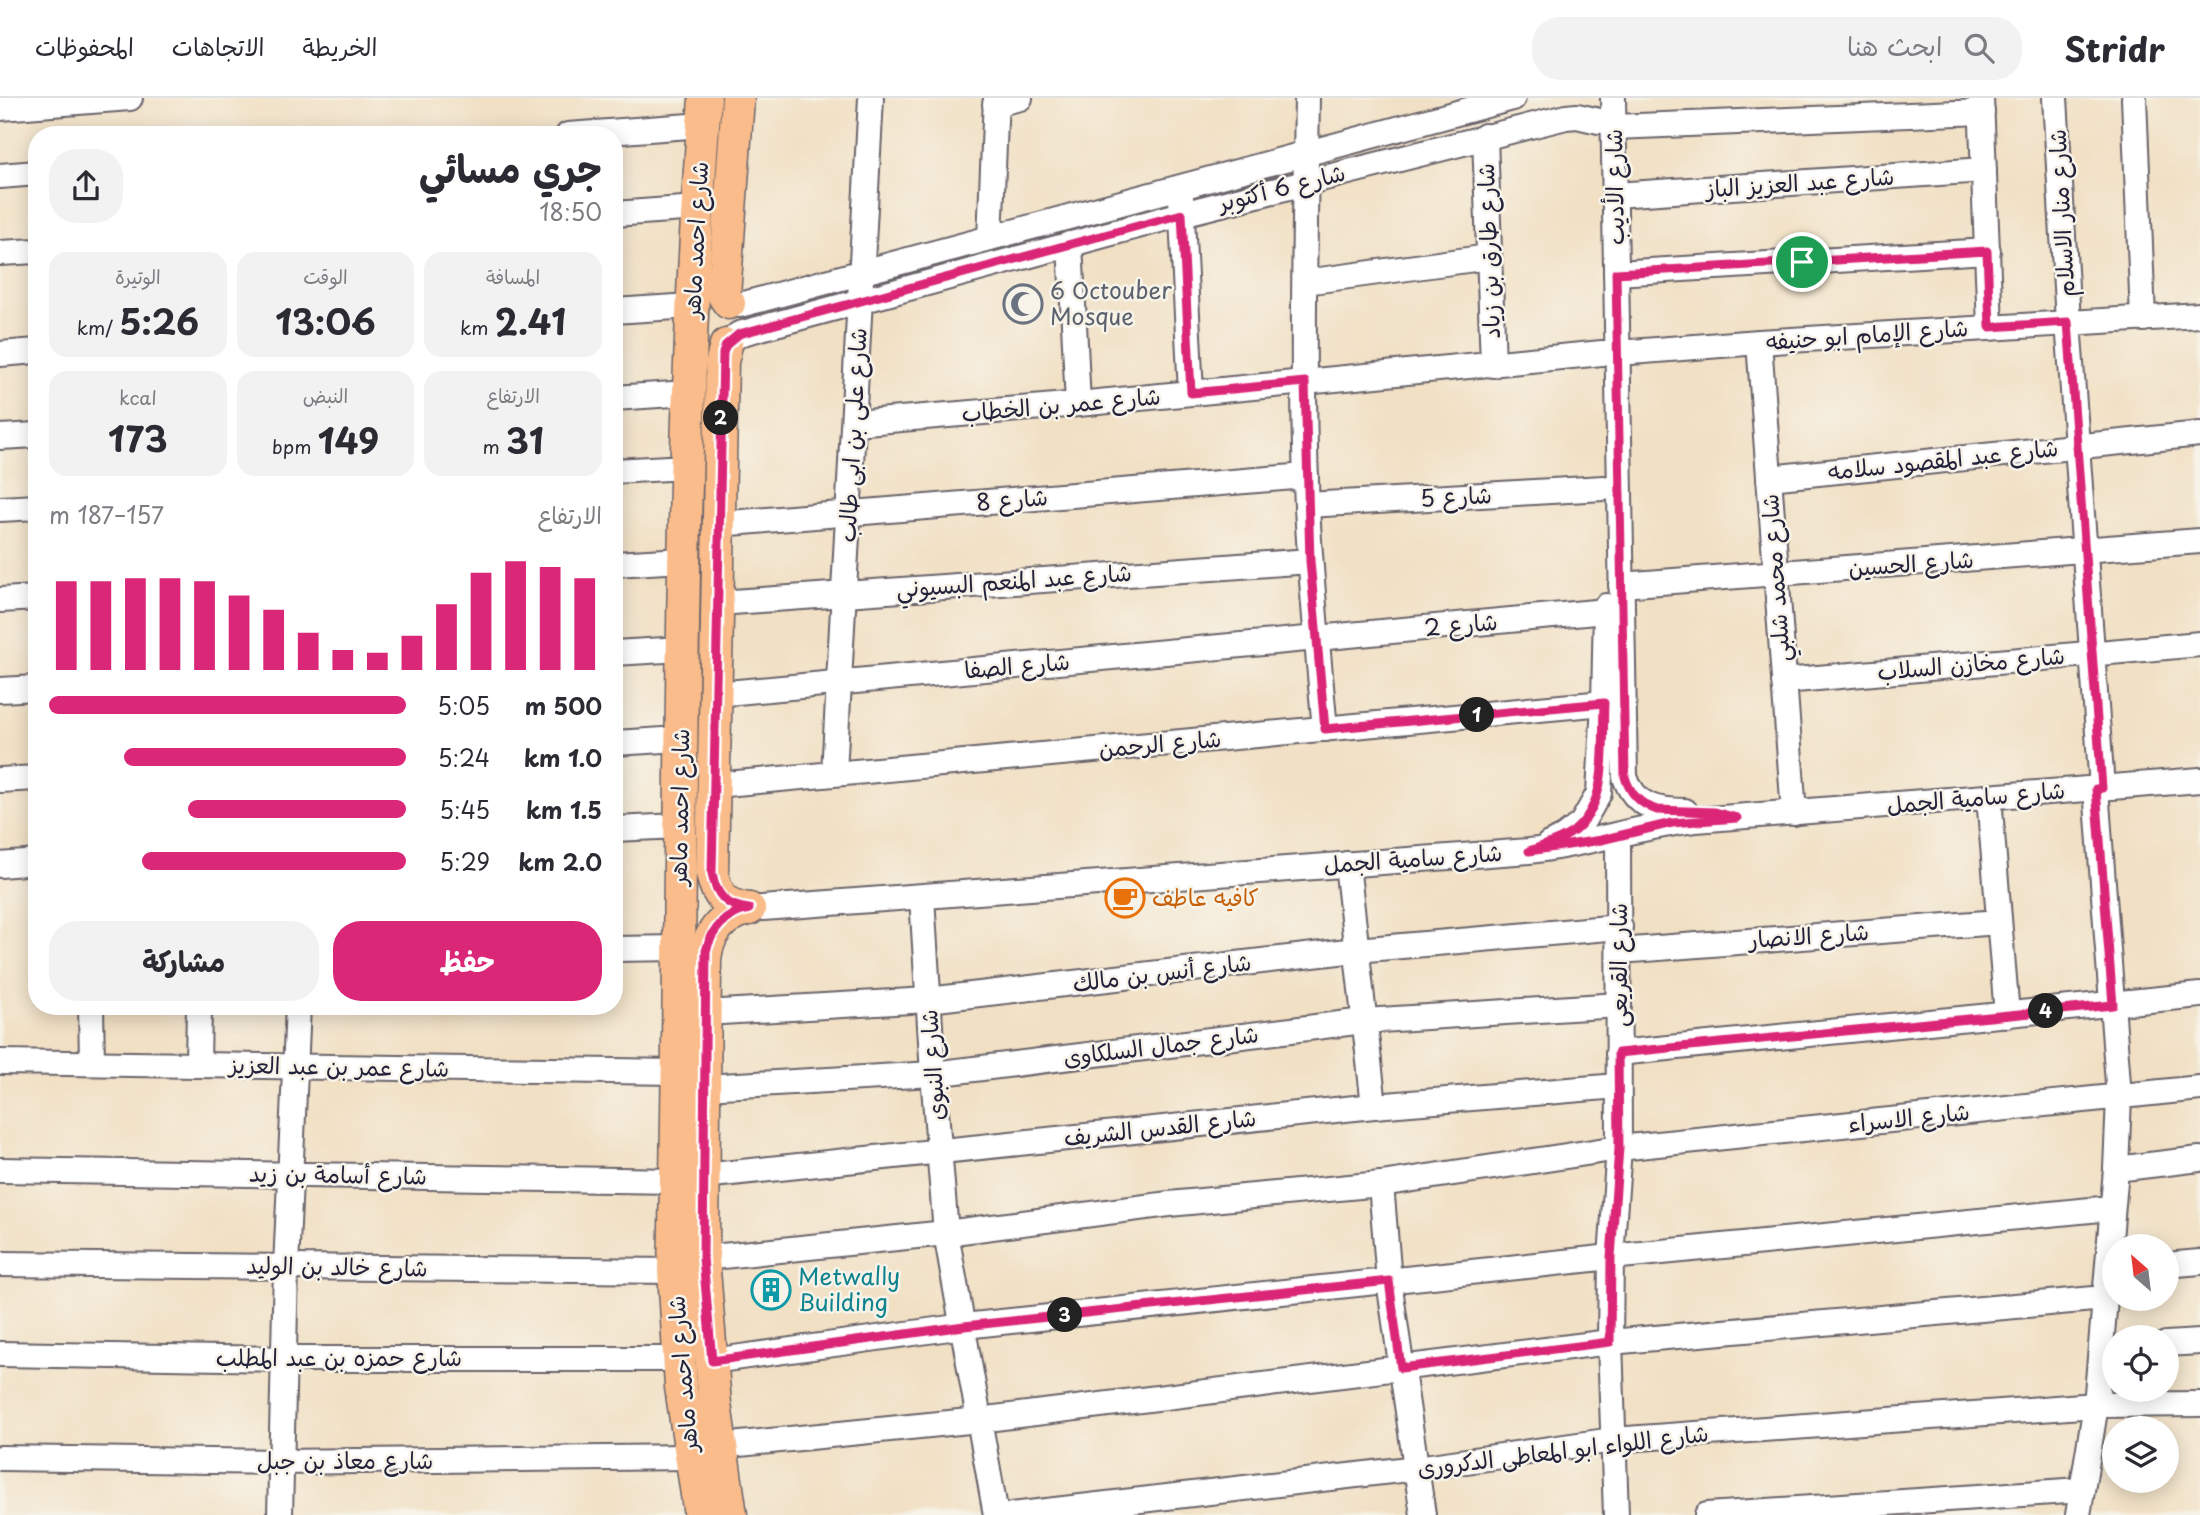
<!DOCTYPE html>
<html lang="ar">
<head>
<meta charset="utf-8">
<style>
	body { margin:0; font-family:"Playpen Sans","Playpen Sans Arabic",sans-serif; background:#f2f2f3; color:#2b2b33; direction:rtl; height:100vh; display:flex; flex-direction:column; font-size:26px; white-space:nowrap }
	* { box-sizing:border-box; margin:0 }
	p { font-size:23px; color:#7c7c81 }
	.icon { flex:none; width:38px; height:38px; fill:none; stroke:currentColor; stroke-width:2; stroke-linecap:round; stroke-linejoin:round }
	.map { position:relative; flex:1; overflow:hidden; direction:ltr }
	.drawer { position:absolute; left:28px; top:28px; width:595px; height:889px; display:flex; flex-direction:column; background:#fff; border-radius:28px; box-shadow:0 4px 18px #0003; direction:rtl }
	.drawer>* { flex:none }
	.needle { width:46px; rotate:332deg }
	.fabs { position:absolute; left:2102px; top:1136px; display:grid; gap:14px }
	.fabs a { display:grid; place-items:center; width:77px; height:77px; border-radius:50%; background:#fff; box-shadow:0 4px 18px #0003; font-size:35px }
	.pin { position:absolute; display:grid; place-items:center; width:60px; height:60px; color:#fff; margin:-30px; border:4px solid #fff; border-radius:50%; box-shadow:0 2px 7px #0007 }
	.km { position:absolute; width:35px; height:35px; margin:-18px; border-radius:50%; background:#222; color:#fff; font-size:19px; line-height:35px; text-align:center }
	.round { display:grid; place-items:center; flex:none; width:74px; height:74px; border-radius:28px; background:#f2f2f3 }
	.summary { display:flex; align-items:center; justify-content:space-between; height:119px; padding:0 21px }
	h1 { font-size:38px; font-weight:700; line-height:52px }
	.figures { display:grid; grid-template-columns:repeat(3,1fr); gap:10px; height:119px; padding:7px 21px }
	.figures div { display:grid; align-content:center; border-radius:18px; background:#f2f2f3; text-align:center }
	.figures b { font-size:35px; font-weight:700 }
	.figures small { font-size:19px; font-weight:400 }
	.figures p { font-size:19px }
	.chart { height:196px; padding:14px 21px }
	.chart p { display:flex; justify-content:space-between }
	.chart svg { width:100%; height:126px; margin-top:7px; stroke:#db2777; stroke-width:6 }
	.button { display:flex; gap:14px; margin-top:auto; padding:14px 21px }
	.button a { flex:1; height:80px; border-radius:28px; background:#db2777; color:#fff; font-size:28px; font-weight:700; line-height:80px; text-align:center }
	.button a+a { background:#f2f2f3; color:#2b2b33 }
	ul { padding:0 21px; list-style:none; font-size:23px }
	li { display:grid; grid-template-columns:112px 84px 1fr; align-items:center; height:52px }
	li i { height:18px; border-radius:9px; background:#db2777 }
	header { display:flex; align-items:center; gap:42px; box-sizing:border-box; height:98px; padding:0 35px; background:#fff; border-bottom:2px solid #e1e1e2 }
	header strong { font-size:33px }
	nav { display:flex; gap:38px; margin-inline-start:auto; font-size:24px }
	.search { width:490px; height:63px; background:#f2f2f3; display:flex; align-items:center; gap:18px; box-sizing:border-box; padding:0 24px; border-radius:28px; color:#7c7c81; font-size:26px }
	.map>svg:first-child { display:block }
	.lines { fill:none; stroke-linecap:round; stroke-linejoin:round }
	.minor-casing { stroke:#6a646b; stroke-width:28 }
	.major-casing { stroke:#6a646b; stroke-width:35 }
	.minor { stroke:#fff; stroke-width:24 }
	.major { stroke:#f9bc8a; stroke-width:32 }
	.route-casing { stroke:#fff; stroke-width:14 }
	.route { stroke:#db2777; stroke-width:9 }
	.labels { text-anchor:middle; stroke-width:5; stroke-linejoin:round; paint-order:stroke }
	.street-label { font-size:23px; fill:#22223b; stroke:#f7f3e8 }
	.worship-label { font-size:23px; fill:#5b616d; stroke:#f7f3e8; text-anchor:start }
	.food-label { font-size:23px; fill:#c56008; stroke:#f7f3e8; text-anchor:start }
	.culture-label { font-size:23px; fill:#0d838f; stroke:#f7f3e8; text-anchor:start }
</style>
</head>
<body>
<header>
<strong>Stridr</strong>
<div class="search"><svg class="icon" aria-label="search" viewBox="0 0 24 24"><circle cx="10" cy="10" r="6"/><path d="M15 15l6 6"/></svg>ابحث هنا</div>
<nav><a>الخريطة</a><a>الاتجاهات</a><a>المحفوظات</a></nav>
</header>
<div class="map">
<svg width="2200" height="1417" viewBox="0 0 2200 1417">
	<rect width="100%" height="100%" fill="#f7f3e8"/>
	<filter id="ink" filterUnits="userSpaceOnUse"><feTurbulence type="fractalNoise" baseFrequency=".0143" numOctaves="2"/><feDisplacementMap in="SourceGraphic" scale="14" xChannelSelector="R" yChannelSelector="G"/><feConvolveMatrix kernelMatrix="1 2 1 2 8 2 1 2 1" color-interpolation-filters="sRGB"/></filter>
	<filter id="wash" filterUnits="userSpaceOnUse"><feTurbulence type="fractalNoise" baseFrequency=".00686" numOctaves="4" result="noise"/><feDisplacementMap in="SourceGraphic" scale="28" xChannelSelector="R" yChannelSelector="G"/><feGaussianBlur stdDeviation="1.57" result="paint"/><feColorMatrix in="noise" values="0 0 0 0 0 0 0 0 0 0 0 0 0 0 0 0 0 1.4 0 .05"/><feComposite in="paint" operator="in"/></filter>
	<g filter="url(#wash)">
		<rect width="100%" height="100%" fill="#f1e0c4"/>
	</g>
	<g filter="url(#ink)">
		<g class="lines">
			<g class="minor-casing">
				<g id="minor">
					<path d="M1307,0C1305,136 1301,273 1307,409C1311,483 1318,557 1325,631"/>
					<path d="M1613,0L1625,679C1635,709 1657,713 1685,713"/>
					<path d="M1981,0L1990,229"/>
					<path d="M2055,0L2068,224L2102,690"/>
					<path d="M2134,0L2143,221"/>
					<path d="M995,6L1020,0"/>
					<path d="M0,10L130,0"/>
					<path d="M1614,29L1982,14"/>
					<path d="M568,37L703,27"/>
					<path d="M1485,38L1493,267"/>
					<path d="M0,78L37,75"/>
					<path d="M1615,97L1984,72"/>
					<path d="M1181,100L1191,295"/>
					<path d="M614,116L697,110"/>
					<path d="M990,140L996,0"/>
					<path d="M1070,146L1078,306"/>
					<path d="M0,155L37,153"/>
					<path d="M1616,175L1988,153"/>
					<path d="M1305,184L1489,159"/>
					<path d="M729,205L740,207L1513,0"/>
					<path d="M614,213L691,208"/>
					<path d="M1759,244L1794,715"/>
					<path d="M726,247L739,236L1182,116L1566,19L1577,18L1599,23"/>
					<path d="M1618,255L1759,244L2200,217"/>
					<path d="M0,256L37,253"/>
					<path d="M614,300L688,295"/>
					<path d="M854,325L1078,306L1602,255"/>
					<path d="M0,339L37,337"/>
					<path d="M614,373L686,369"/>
					<path d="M1769,380L2200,336"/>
					<path d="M1307,407L1604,390"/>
					<path d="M0,411L37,409"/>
					<path d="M718,426L1306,378"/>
					<path d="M614,466L683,462"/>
					<path d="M1621,487L2200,443"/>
					<path d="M0,502L37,500"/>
					<path d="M718,505L1310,463"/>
					<path d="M614,555L682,551"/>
					<path d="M1784,583L2200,546"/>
					<path d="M0,592L37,590"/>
					<path d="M716,596L1606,513"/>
					<path d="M614,645L681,641"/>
					<path d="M834,675L871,0"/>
					<path d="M0,682L37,680"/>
					<path d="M715,687L1604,605"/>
					<path d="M1989,699L2007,917"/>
					<path d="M614,731L680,728"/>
					<path d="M1549,746L1564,739L1582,725L1599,695L1604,605L1606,508"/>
					<path d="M1347,766L1374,1008"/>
					<path d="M0,767L37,764"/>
					<path d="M922,799L933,976L946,1135L996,1417"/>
					<path d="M749,811L1529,753C1586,747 1640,728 1696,722L2200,682"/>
					<path d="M614,851L679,850"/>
					<path d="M1619,853L1999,824"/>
					<path d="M91,908L92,965"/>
					<path d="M705,915L928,902L1356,852L1620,829"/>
					<path d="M1618,955L2200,897"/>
					<path d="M0,964L678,974"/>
					<path d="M198,967L199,908"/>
					<path d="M704,989L933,976L1364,923L1619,907"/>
					<path d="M2116,1071L2200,1061"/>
					<path d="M0,1072L677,1083"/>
					<path d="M703,1078L1374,1008L1618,988"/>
					<path d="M1381,1086L1389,1183L1423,1417"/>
					<path d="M703,1160L946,1135L1169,1106L1381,1086L1619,1050L2200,990"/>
					<path d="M0,1166L674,1173"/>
					<path d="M2166,1167L2200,1164"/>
					<path d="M2166,1246L2200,1244"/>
					<path d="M0,1256L284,1261H679"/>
					<path d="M712,1263L964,1228L1611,1159L2111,1110"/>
					<path d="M720,1348L979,1322L1610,1244L2105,1200"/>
					<path d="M0,1360L280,1364L690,1359"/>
					<path d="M280,1417L286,1169L298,908"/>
					<path d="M1012,1417L1417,1370L1613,1342L2096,1307L2200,1306"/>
					<path d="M1616,1417L1610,1244L1611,1159L1619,1050L1618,737"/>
					<path d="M1707,1417L2082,1392"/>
					<path d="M2078,1417L2096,1307L2116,1071L2119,999L2096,691"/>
				</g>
			</g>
			<g class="major-casing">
				<g id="major">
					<path d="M729,205L724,198L738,0"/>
					<path d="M726,247L722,264L712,775C716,797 726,809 749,811"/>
					<path d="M700,1417L681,1289L674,1173C684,782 675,391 705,0"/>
					<path d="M731,1417L715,1306L703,1160L705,863C707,836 722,817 749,811"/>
				</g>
			</g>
			<use href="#minor" class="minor"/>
			<use href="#major" class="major"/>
		</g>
	</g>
	<g class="lines" filter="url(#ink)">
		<g class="route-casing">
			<path id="route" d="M1182,116L1191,295L1305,284L1310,463L1325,631L1604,605C1602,646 1610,704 1574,733C1561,743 1544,747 1529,753L1601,742L1672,725L1737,720L1715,714L1657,712C1640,706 1630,696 1625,679L1616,175L1987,153L1990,229L2068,224L2102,690L2096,691L2113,907L1618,955L1619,1050L1611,1159L1610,1244L1401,1270L1389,1183L964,1228L712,1263L703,1160L706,853C712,831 726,816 749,811C726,809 716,797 712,775L723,255L726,247L739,236Z"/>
		</g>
		<use href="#route" class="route"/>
	</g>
	<defs>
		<g id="mosque-ring" transform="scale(2.0125)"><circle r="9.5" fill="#f7f3e8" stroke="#6b7280" stroke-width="1.5"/><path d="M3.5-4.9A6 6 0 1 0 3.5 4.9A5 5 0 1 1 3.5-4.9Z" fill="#6b7280"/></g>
		<g id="cafe-ring" transform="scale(2.0125)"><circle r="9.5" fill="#f7f3e8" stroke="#e8710a" stroke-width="1.5"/><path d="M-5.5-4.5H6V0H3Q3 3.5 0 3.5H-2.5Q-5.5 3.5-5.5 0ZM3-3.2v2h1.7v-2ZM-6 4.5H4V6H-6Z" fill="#e8710a"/></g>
		<g id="building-ring" transform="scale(2.0125)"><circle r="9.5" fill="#f7f3e8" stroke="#0f9aa8" stroke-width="1.5"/><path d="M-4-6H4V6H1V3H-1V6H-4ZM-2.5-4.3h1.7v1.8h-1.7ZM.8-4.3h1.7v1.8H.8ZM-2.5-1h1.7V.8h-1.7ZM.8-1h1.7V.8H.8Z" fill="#0f9aa8"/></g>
	</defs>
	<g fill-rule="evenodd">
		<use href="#mosque-ring" x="1023" y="206"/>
		<use href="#cafe-ring" x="1125" y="800"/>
		<use href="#building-ring" x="771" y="1192"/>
	</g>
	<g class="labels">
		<g class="street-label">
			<text transform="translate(1800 85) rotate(-4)" y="8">شارع عبد العزيز الباز</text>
			<text transform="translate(1615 89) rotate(-91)" y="8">شارع الأديب</text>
			<text transform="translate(1282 90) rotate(-14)" y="8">شارع 6 أكتوبر</text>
			<text transform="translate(2062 115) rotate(-93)" y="8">شارع منار الاسلام</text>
			<text transform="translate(696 142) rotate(-87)" y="8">شارع احمد ماهر</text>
			<text transform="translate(1489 153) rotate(-92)" y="8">شارع طارق بن زياد</text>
			<text transform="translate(1867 237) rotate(-4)" y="8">شارع الإمام ابو حنيفه</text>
			<text transform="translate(1061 307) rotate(-5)" y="8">شارع عمر بن الخطاب</text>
			<text transform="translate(853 337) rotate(-87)" y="8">شارع على بن ابى طالب</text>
			<text transform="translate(1943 362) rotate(-6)" y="8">شارع عبد المقصود سلامه</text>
			<text transform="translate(1456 399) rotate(-3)" y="8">شارع 5</text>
			<text transform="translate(1012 402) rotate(-5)" y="8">شارع 8</text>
			<text transform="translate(1911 466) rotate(-4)" y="8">شارع الحسين</text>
			<text transform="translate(1776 480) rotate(-94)" y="8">شارع محمد شلبي</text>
			<text transform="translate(1014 483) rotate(-4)" y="8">شارع عبد المنعم البسيوني</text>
			<text transform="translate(1461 527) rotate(-5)" y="8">شارع 2</text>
			<text transform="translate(1971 566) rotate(-5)" y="8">شارع مخازن السلاب</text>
			<text transform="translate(1017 568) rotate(-5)" y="8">شارع الصفا</text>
			<text transform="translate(1160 646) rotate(-5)" y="8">شارع الرحمن</text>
			<text transform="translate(1976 700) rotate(-5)" y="8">شارع سامية الجمل</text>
			<text transform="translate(680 709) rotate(-89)" y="8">شارع احمد ماهر</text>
			<text transform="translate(1413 761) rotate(-4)" y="8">شارع سامية الجمل</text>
			<text transform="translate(1809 838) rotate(-4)" y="8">شارع الانصار</text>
			<text transform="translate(1619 867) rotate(-90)" y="8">شارع القريعى</text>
			<text transform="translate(1162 875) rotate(-7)" y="8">شارع أنس بن مالك</text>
			<text transform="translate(1161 948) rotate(-7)" y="8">شارع جمال السلكاوى</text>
			<text transform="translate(933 967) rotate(-94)" y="8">شارع النبوى</text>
			<text transform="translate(339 969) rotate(1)" y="8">شارع عمر بن عبد العزيز</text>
			<text transform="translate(1909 1020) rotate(-6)" y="8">شارع الاسراء</text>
			<text transform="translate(1160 1030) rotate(-6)" y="8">شارع القدس الشريف</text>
			<text transform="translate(338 1077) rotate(1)" y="8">شارع أسامة بن زيد</text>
			<text transform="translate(337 1169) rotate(1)" y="8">شارع خالد بن الوليد</text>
			<text x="339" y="1268">شارع حمزه بن عبد المطلب</text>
			<text transform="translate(683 1276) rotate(-95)" y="8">شارع احمد ماهر</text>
			<text transform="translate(1563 1353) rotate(-7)" y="8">شارع اللواء ابو المعاطى الدكرورى</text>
			<text x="345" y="1371">شارع معاذ بن جبل</text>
		</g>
		<g class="worship-label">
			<text x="1050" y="201">6 Octouber<tspan x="1050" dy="26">Mosque</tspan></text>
		</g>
		<g class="food-label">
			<text x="1152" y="808">كافيه عاطف</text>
		</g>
		<g class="culture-label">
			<text x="798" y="1187">Metwally<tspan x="798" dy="26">Building</tspan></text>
		</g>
	</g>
</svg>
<div class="fabs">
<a><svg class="needle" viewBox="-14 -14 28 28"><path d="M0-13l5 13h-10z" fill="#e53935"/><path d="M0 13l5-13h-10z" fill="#7c7c81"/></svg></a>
<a><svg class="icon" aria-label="locate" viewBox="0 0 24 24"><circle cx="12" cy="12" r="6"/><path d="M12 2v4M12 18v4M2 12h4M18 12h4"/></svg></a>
<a><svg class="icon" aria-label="layers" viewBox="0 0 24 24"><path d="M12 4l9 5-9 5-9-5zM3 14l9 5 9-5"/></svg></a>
</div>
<div class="pin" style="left:1802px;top:164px;background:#1e9e55"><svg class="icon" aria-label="arrive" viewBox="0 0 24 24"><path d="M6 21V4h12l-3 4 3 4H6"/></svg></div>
<b class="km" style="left:1477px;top:617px">1</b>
<b class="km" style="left:721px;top:320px">2</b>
<b class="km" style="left:1065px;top:1217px">3</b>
<b class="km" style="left:2046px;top:913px">4</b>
<section class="drawer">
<div class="summary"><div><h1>جري مسائي</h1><p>18:50</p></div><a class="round"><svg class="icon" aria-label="share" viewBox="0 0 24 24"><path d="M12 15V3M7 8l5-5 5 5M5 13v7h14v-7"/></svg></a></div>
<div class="figures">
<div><p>المسافة</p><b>2.41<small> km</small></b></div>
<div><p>الوقت</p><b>13:06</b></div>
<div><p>الوتيرة</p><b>5:26<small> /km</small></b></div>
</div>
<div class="figures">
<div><p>الارتفاع</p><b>31<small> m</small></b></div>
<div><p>النبض</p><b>149<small> bpm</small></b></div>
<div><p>kcal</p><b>173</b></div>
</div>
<div class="chart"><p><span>الارتفاع</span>157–187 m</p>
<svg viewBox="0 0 160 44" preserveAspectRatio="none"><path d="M5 44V13M15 44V13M25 44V12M35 44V12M45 44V13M55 44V18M65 44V23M75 44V31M85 44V37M95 44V38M105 44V32M115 44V21M125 44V10M135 44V6M145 44V8M155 44V12"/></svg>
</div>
<ul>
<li><b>500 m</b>5:05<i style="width:100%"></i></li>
<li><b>1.0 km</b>5:24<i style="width:79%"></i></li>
<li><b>1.5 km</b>5:45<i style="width:61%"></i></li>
<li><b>2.0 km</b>5:29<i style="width:74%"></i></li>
</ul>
<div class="button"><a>حفظ</a><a>مشاركة</a></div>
</section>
</div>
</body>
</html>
